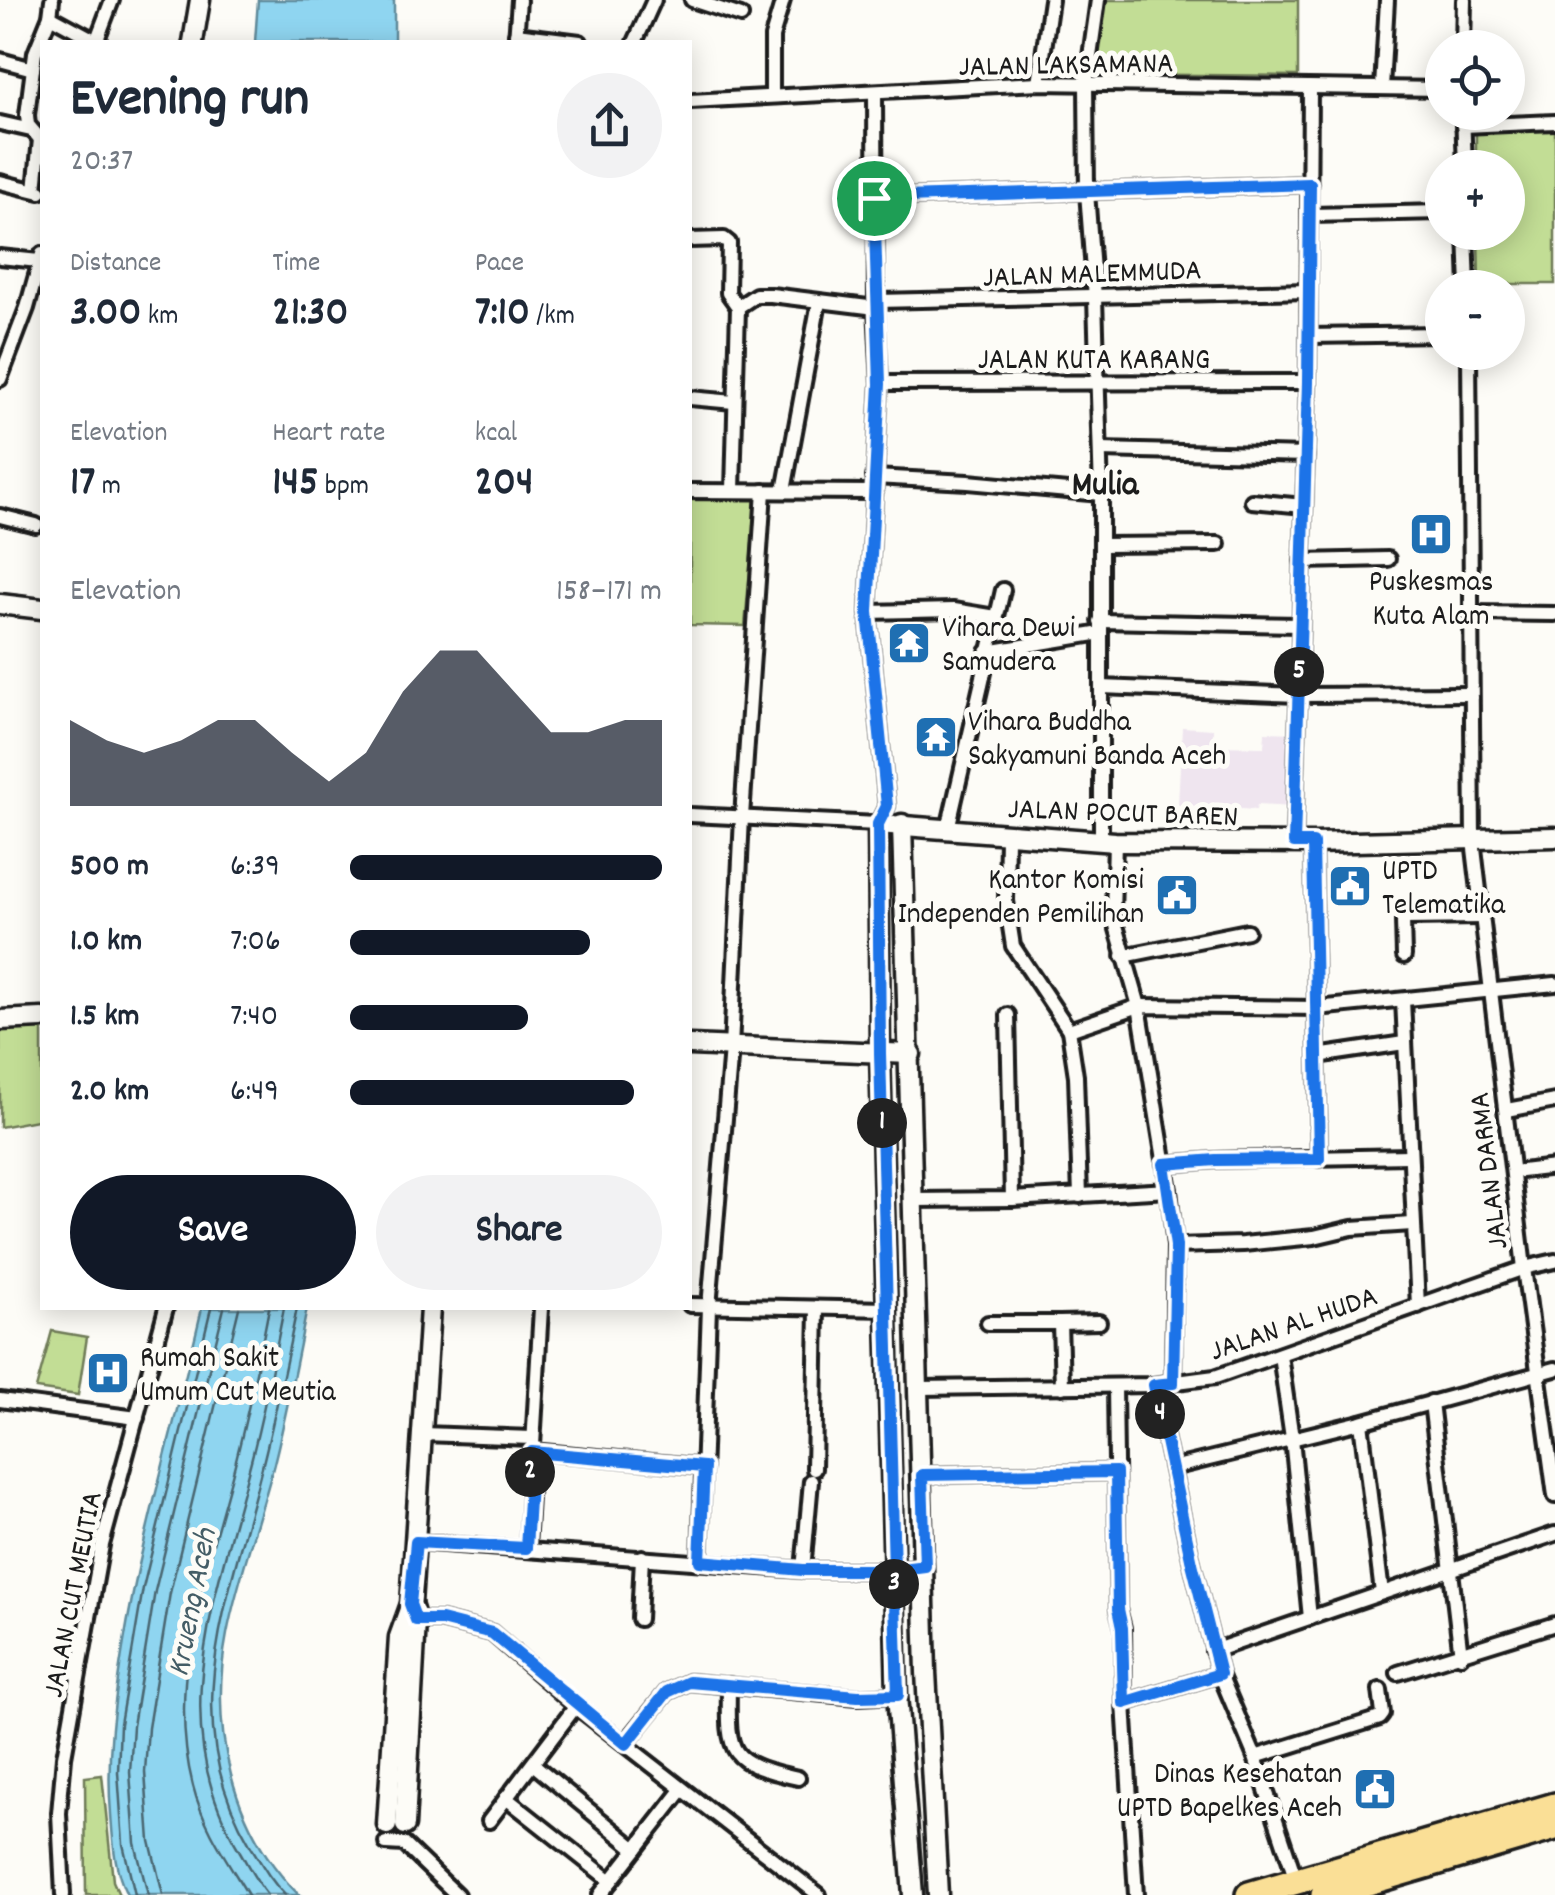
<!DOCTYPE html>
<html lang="en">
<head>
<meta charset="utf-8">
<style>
	body { margin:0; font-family:Dekko,sans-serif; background:#f2f2f3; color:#1f2937; height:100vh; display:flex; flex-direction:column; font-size:38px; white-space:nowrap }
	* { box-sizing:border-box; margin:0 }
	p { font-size:32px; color:#747a83 }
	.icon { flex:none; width:55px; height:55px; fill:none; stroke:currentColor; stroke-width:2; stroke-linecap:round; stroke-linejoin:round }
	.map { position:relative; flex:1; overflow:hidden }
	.sheet { position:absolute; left:40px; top:40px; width:652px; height:1270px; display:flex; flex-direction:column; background:#fff; border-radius:0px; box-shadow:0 5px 25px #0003 }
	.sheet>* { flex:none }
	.controls { position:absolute; left:1425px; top:30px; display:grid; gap:20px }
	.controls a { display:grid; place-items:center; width:100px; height:100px; border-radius:50%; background:#fff; box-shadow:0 5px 25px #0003; font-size:50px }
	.pin { position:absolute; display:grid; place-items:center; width:85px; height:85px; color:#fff; margin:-42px; border:5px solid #fff; border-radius:50%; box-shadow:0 2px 10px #0007 }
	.km { position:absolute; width:50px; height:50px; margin:-25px; border-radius:50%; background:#222; color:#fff; font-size:28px; line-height:50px; text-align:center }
	.round { display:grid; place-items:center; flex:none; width:105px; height:105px; border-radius:52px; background:#f2f2f3 }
	.overview { display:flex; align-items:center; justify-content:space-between; height:170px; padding:0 30px }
	h1 { font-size:55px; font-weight:700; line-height:75px }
	.stats { display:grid; grid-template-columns:repeat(3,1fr); gap:15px; height:170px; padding:10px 30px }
	.stats div { display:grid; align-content:center }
	.stats b { font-size:42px; font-weight:700 }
	.stats small { font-size:28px; font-weight:400 }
	.stats p { font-size:28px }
	.chart { height:280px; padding:20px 30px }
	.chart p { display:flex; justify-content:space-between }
	.chart svg { width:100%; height:180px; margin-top:10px; fill:#111827; opacity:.7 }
	.primary-button { display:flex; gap:20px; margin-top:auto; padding:20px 30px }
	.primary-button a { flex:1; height:115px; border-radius:60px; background:#111827; color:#fff; font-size:40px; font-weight:700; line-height:115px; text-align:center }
	.primary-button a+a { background:#f2f2f3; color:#1f2937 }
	ul { padding:0 30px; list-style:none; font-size:32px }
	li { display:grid; grid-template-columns:160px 120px 1fr; align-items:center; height:75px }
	li i { height:25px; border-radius:12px; background:#111827 }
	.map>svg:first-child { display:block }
	.built { fill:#efe5ef }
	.green { fill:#c2dd95; stroke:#6f7c58; stroke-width:2.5 }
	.water { fill:#8fd5f0; stroke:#618b9b; stroke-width:2.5 }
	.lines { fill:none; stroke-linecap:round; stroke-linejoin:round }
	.shore { stroke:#4a6671; stroke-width:2.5 }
	.street-casing { stroke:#1c1c1c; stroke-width:20 }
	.secondary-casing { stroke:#1c1c1c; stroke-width:25 }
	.highway-casing { stroke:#1c1c1c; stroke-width:32 }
	.street { stroke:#fdfcf7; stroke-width:12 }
	.secondary { stroke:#fdfcf7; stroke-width:18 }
	.highway { stroke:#fadf96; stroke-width:25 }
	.route-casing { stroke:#fff; stroke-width:20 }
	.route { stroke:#1a73e8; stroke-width:12 }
	.labels { text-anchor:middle; stroke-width:10; stroke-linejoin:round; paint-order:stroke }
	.street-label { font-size:30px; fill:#1c1c1c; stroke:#fdfcf7 }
	.poi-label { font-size:30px; fill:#1c1c1c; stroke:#fdfcf7; text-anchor:start }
	.water-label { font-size:32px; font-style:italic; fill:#445d66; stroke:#fdfcf7 }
	.quarter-label { font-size:35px; font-weight:bold; fill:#1c1c1c; stroke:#fdfcf7 }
</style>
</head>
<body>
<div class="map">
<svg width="1555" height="1895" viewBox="0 0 1555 1895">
	<rect width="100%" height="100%" fill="#fdfcf7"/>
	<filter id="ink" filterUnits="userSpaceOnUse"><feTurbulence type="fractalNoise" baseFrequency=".01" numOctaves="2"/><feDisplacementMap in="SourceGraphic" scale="20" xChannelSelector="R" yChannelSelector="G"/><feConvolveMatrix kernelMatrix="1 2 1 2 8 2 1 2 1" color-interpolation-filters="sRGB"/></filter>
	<g filter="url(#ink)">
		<path class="built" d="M1182,727L1213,729V746L1264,747L1265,732L1298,733L1293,807L1257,805L1256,810L1178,805Z"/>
		<g class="green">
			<path d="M1106,0H1298V76L1094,74Z"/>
			<path d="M1555,128V284H1479L1478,233L1508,232V168L1476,167V130Z"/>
			<path d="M690,500H756L745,626L690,625Z"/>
			<path d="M42,1023V1119L0,1127V1024Z"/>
			<path d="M52,1331L87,1337L78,1395L36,1389Z"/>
			<path d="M102,1775L113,1881L119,1895H86L85,1777Z"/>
		</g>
		<g class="water">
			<path d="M258,0H394V42H255Z"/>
			<path d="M202,1308H307C296,1365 285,1423 270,1479C256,1530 237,1582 227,1634C209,1727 231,1827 299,1895H127C114,1869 113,1842 111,1814C106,1757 114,1704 123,1648C142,1532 176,1421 202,1308Z"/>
		</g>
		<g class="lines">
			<g class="shore">
				<path d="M135,1895L123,1844L118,1772L120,1724L143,1588L211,1308"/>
				<path d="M148,1895L135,1843L130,1772L133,1726L155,1591L224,1308"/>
				<path d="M163,1895L150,1841L145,1772L148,1728L170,1593L239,1308"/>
				<path d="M248,1895C227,1860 203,1826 193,1786C165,1676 208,1570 235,1464C248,1412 259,1360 269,1308"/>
				<path d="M267,1895C256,1882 248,1865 239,1850C164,1726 215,1600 248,1472C263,1418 273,1363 284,1308"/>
				<path d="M285,1895C270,1880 261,1863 250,1845C175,1719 229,1600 261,1471C275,1417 286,1362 297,1308"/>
			</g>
			<g class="street-casing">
				<g id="street">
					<path d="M692,0L741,16"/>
					<path d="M1098,0L1086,85L1087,192L1095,298L1101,494V841"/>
					<path d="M50,16L98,42"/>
					<path d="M516,34L580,42"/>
					<path d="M516,40L519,0"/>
					<path d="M96,42L112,0"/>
					<path d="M635,42L654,0"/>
					<path d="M1463,48L1464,0"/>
					<path d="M0,60L33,69"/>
					<path d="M1039,83L1051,0"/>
					<path d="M1382,88L1387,0"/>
					<path d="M772,95V37L783,0"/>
					<path d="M690,101L1039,83L1442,89"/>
					<path d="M1463,112L1465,168"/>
					<path d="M0,123L31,130"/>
					<path d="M1463,126L1555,122"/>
					<path d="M40,139L28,125L27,115L35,53L50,16L52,0"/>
					<path d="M0,182L40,192"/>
					<path d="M35,190L40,139"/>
					<path d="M874,198L1310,184"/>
					<path d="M1311,215L1442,212"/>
					<path d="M1466,232L1468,288"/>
					<path d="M690,240L724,239L729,243L728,293L738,307"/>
					<path d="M0,257L39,261"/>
					<path d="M878,301L1308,291"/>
					<path d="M1309,336L1442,334"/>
					<path d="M1469,352L1473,840L1524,1268L1555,1496"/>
					<path d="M0,379L27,308L42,254"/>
					<path d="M880,383L1308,382"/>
					<path d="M690,398L734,402"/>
					<path d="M1100,450L1306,455"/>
					<path d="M874,477L968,482L1101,494"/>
					<path d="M733,490L738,307L756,295H771L876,308"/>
					<path d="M690,491L873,492"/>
					<path d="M784,491L819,302"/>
					<path d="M1252,501L1304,506"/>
					<path d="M0,516L36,525"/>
					<path d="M1101,545L1218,544"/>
					<path d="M1302,561L1388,559"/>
					<path d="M868,612L954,610L996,617"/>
					<path d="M1469,613L1555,614"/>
					<path d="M1100,621L1299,625"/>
					<path d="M987,652L1101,633"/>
					<path d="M1101,687L1299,695L1470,694"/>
					<path d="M690,815L878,824L887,806L868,612L880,383L876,308L875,94"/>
					<path d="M948,829L1003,590"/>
					<path d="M1007,835L1006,901L1013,946L1069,1030L1139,1006L1317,1008L1555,984"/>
					<path d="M1294,843L1308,382L1310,88"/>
					<path d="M1313,843L1319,1159"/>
					<path d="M1123,956L1247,931"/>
					<path d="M1404,956L1403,921L1406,918L1481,917"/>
					<path d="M1403,1000L1418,1306"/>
					<path d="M1008,1015L1012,1199"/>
					<path d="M1069,1030L1076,1076L1080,1196"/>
					<path d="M1317,1056L1404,1043"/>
					<path d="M1507,1110L1555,1101"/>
					<path d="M1164,1164L1216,1160L1409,1156"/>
					<path d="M1513,1172L1555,1167"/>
					<path d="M1169,1190L1175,1246L1173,1383"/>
					<path d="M915,1200L1012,1199L1169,1190L1139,1006L1113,915L1115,842"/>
					<path d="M1175,1246L1243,1244L1314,1237L1352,1228L1412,1224"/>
					<path d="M690,1305L889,1309"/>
					<path d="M988,1323H1060L1062,1387"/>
					<path d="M1060,1323L1099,1322"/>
					<path d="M1280,1355L1292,1438L1310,1618"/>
					<path d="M1154,1385L1192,1563L1220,1674L1255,1757L1296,1880"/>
					<path d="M1115,1386L1118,1609L1123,1628L1124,1703L1136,1895"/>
					<path d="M920,1388L1154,1385L1215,1377L1524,1268L1555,1261"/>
					<path d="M0,1400L137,1418"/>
					<path d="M1431,1402L1461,1656"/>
					<path d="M1361,1422L1382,1593"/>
					<path d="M423,1434L532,1438"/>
					<path d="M532,1451L704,1467"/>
					<path d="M1172,1468L1361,1422L1555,1369"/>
					<path d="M814,1469L817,1308"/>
					<path d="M921,1475L1116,1472"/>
					<path d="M416,1542L803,1570H894L925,1566"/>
					<path d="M527,1548L541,1308"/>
					<path d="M700,1561L709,1307L731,1048L742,817L764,491"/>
					<path d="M803,1570L811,1481"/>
					<path d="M639,1619L642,1557"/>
					<path d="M410,1620H441L492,1633L576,1706L819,1895"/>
					<path d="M1213,1651L1555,1534"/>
					<path d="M1398,1673L1555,1624"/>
					<path d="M729,1685C728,1754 726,1762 798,1778"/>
					<path d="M1124,1703L1220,1674"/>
					<path d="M625,1744L667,1692L689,1682L858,1697L897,1695"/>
					<path d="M1255,1757L1380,1718L1383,1714L1380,1690"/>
					<path d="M533,1764L636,1849"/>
					<path d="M506,1798L611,1881"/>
					<path d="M489,1821L576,1706"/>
					<path d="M386,1843L404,1844L457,1895"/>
					<path d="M63,1895L59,1813L64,1757L102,1545L166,1308"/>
					<path d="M600,1895L682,1790"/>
				</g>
			</g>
			<g class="secondary-casing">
				<g id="secondary">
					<path d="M193,42L200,0"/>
					<path d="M0,604L42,609"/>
					<path d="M902,824L926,1672L938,1895"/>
					<path d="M0,1020L42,1018"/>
					<path d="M690,1045L911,1054"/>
					<path d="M387,1825L399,1637L411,1604L430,1308"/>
					<path d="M405,1825L416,1620L411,1604"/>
					<path d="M913,1895L897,1695L880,1053L878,824L1115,842L1313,843L1555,837"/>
				</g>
			</g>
			<g class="highway-casing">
				<g id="highway">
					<path d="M1249,1895L1555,1806"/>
					<path d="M1324,1895L1555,1827"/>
				</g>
			</g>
			<use href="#street" class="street"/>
			<use href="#secondary" class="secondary"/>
			<use href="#highway" class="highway"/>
		</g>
	</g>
	<g class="lines" filter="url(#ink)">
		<g class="route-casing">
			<path id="route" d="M874,198L880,384L868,612L887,806L878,824L880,1053L894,1570H803L700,1561L704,1467L532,1452L526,1548L416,1542L410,1604L416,1620H441L492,1633L626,1744L667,1692L689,1682L858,1696L898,1695L894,1570L925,1566L922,1475L1116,1472L1118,1609L1122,1628L1124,1703L1220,1674L1192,1563L1154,1385L1173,1383L1176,1246L1164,1164L1216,1160L1319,1159L1313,843H1294L1308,382L1310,184L874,198"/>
		</g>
		<use href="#route" class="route"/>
	</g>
	<defs>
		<g id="hospital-square" transform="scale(2.25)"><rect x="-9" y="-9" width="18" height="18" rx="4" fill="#1f6fb2" stroke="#fdfcf7"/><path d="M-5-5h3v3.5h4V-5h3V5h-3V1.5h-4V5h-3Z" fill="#fff"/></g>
		<g id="temple-square" transform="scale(2.25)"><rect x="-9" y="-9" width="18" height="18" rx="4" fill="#1f6fb2" stroke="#fdfcf7"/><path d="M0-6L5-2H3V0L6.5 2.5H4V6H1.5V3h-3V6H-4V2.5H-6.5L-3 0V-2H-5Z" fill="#fff"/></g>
		<g id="civic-square" transform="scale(2.25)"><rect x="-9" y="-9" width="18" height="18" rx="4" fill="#1f6fb2" stroke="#fdfcf7"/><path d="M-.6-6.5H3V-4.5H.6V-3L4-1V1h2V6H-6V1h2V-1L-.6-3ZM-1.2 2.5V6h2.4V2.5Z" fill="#fff"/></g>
	</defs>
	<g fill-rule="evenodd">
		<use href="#hospital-square" x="1431" y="534"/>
		<use href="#temple-square" x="909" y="643"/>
		<use href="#temple-square" x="936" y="737"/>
		<use href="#civic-square" x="1350" y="886"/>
		<use href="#civic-square" x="1177" y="895"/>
		<use href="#hospital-square" x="108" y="1373"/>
		<use href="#civic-square" x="1375" y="1789"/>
	</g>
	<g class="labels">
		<g class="street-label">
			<text transform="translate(1066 63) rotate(-1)" y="10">JALAN LAKSAMANA</text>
			<text transform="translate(1092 272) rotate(-2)" y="10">JALAN MALEMMUDA</text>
			<text x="1094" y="368">JALAN KUTA KARANG</text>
			<text transform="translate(1123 811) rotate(2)" y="10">JALAN POCUT BAREN</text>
			<text transform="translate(1487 1171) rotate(-97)" y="10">JALAN DARMA</text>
			<text transform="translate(1293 1322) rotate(-19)" y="10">JALAN AL HUDA</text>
			<text transform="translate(71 1594) rotate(-79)" y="10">JALAN CUT MEUTIA</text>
		</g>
		<g class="poi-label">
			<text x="1431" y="590" text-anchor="middle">Puskesmas<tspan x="1431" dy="34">Kuta Alam</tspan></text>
			<text x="942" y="636">Vihara Dewi<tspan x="942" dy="34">Samudera</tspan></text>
			<text x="968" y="730">Vihara Buddha<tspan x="968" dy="34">Sakyamuni Banda Aceh</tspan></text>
			<text x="1382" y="879">UPTD<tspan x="1382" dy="34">Telematika</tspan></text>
			<text x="1144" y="888" text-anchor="end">Kantor Komisi<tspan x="1144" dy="34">Independen Pemilihan</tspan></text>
			<text x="140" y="1366">Rumah Sakit<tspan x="140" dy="34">Umum Cut Meutia</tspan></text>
			<text x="1342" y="1782" text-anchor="end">Dinas Kesehatan<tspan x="1342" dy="34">UPTD Bapelkes Aceh</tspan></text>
		</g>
		<g class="water-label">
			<text transform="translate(190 1602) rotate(-79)" y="11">Krueng Aceh</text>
		</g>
		<g class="quarter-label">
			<text x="1105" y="494">Mulia</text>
		</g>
	</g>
</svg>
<div class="controls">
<a><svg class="icon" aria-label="locate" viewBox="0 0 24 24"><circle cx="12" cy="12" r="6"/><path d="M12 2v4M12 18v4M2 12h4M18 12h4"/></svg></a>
<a>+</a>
<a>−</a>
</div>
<div class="pin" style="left:874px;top:198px;background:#1e9e55"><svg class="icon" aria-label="arrive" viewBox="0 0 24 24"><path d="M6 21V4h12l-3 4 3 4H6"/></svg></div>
<b class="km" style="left:882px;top:1123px">1</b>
<b class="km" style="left:530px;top:1472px">2</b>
<b class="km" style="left:894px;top:1584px">3</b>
<b class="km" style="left:1160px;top:1414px">4</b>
<b class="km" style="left:1299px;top:672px">5</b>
<section class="sheet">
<div class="overview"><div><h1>Evening run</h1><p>20:37</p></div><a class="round"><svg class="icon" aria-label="share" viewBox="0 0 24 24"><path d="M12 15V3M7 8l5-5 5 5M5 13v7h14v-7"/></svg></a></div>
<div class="stats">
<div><p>Distance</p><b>3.00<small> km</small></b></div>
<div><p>Time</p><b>21:30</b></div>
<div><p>Pace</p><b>7:10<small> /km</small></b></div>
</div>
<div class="stats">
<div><p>Elevation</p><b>17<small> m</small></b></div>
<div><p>Heart rate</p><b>145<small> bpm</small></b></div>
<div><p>kcal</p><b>204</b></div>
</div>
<div class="chart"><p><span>Elevation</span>158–171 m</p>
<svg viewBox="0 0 160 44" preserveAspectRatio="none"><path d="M0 44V23L10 28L20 31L30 28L40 23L50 23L60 31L70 38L80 31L90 16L100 6L110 6L120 16L130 26L140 26L150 23L160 23V44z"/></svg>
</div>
<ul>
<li><b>500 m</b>6:39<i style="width:100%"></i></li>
<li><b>1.0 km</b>7:06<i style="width:77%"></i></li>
<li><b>1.5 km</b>7:40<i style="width:57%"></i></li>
<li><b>2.0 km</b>6:49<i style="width:91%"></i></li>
</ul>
<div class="primary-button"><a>Save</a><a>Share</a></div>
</section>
</div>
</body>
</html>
